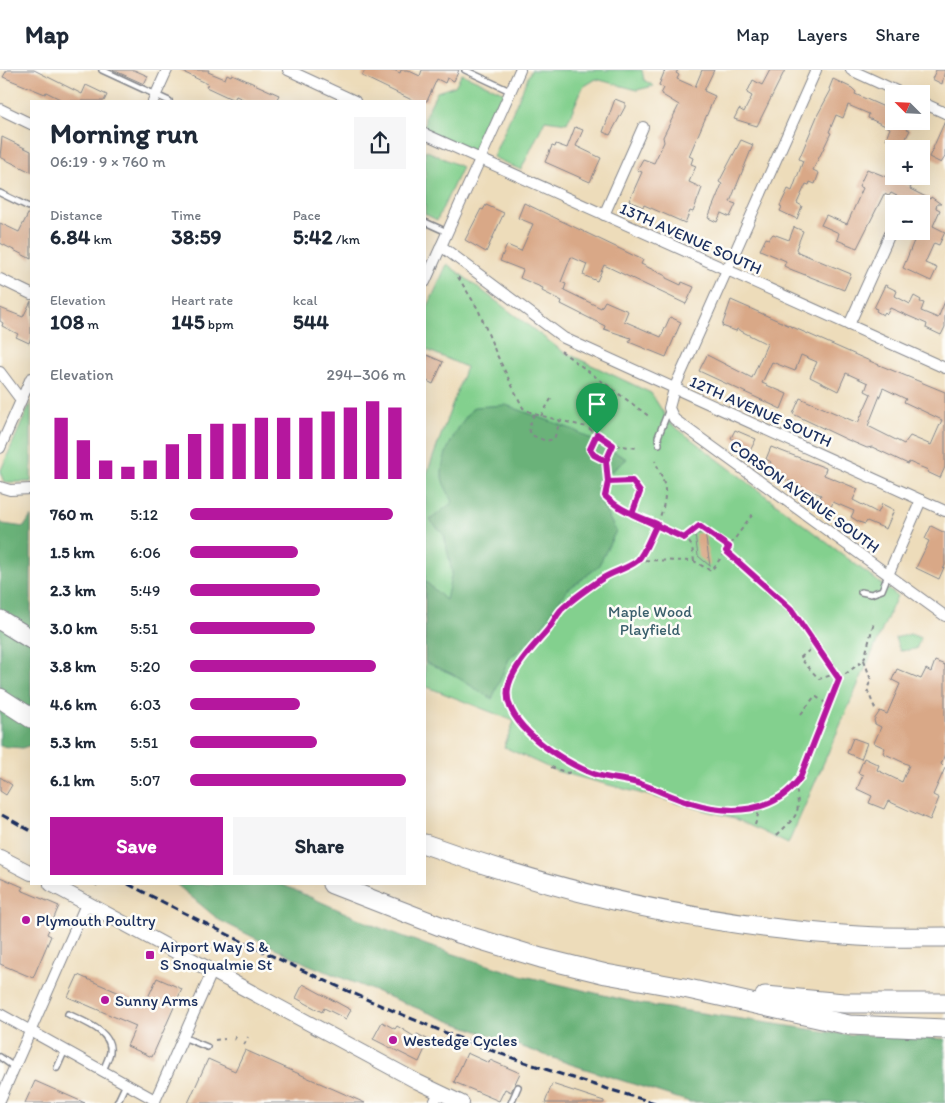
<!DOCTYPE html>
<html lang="en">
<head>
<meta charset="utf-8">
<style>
	body { margin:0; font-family:Itim,sans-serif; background:#f6f6f7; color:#1f2937; height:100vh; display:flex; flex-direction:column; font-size:19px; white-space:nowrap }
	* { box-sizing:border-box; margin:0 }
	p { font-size:16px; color:#747a83 }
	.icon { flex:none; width:28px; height:28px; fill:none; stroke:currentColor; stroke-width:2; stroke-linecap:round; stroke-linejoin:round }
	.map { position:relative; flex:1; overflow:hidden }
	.sheet { position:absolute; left:30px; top:30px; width:396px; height:785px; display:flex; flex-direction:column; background:#fff; border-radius:0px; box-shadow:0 5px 20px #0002 }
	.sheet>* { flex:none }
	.needle { width:32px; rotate:294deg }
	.buttons { position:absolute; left:885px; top:15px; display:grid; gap:10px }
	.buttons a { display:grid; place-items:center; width:45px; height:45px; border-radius:0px; background:#fff; box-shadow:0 5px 20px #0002; font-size:25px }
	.pin { position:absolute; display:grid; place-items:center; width:42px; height:42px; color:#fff; margin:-51px -21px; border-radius:50% 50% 50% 0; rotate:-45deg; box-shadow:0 0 5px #0007 }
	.pin .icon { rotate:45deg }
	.round { display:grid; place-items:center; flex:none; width:52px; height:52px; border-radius:0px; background:#f6f6f7 }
	.headline { display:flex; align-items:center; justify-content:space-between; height:85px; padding:0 20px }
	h1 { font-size:28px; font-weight:700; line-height:38px }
	.metrics { display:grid; grid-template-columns:repeat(3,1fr); gap:8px; height:85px; padding:5px 20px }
	.metrics div { display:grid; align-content:center }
	.metrics b { font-size:21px; font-weight:700 }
	.metrics small { font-size:14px; font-weight:400 }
	.metrics p { font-size:14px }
	.chart { height:140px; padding:10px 20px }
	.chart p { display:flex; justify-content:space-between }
	.chart svg { width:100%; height:90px; margin-top:5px; stroke:#b5179e; stroke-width:6 }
	.cta { display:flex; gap:10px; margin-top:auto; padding:10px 20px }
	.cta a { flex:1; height:58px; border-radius:0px; background:#b5179e; color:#fff; font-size:20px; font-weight:700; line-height:58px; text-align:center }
	.cta a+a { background:#f6f6f7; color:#1f2937 }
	ul { padding:0 20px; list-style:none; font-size:16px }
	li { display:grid; grid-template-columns:80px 60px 1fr; align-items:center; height:38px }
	li i { height:12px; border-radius:6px; background:#b5179e }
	header { display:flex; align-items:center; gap:30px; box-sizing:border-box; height:70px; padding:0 25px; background:#fff; border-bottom:1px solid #e0e1e3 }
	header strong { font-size:24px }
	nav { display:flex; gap:28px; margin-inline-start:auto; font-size:18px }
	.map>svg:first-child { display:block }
	.green { fill:#83d08e; stroke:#4f8076 }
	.forest { fill:#6ab279; stroke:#42706c }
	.building { fill:#d9a887; fill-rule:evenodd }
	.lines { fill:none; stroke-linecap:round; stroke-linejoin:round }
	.service-casing { stroke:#84868c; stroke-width:8 }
	.minor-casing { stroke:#84868c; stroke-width:12 }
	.secondary-casing { stroke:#84868c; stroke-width:16 }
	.motorway-casing { stroke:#84868c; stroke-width:21 }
	.path { stroke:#84868c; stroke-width:2; stroke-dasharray:4 4; stroke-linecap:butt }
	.service { stroke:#fff; stroke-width:5 }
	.minor { stroke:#fff; stroke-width:10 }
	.secondary { stroke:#fff; stroke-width:14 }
	.motorway { stroke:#fff; stroke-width:19 }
	.rail { stroke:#1b2f5e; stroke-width:3; stroke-dasharray:8 4; stroke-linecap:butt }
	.route-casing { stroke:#fff; stroke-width:10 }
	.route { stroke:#b5179e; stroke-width:6 }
	.poi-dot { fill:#b5179e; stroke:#fdfcf7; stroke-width:2 }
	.labels { text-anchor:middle; stroke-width:5; stroke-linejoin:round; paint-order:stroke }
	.street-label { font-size:16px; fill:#1b2f5e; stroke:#fdfcf7 }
	.park-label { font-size:16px; fill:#3a5f6c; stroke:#fdfcf7 }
	.poi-label { font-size:16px; fill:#1b2f5e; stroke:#fdfcf7; text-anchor:start }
</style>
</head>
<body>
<header>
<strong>Map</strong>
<nav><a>Map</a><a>Layers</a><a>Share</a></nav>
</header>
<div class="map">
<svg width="945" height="1033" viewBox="0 0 945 1033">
	<rect width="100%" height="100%" fill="#fdfcf7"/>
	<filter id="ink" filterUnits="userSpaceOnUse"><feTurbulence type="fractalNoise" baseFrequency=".02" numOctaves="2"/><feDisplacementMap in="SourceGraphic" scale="10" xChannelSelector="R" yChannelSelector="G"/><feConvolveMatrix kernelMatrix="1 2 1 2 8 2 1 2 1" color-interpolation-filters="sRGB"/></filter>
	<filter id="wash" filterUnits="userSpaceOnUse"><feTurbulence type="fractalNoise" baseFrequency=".0096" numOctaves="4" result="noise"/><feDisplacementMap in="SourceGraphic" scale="20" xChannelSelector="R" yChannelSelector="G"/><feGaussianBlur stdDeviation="1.12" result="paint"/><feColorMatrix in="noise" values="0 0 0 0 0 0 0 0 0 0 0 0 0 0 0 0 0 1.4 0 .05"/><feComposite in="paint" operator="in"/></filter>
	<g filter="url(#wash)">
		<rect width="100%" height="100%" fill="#eddcba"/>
		<g class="green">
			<path d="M531,0H642L644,10L654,16L637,20L596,9L583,17L567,53L545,50L521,100L493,87Z"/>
			<path d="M462,4L505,23L476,83L425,60V46L437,22L455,16Z"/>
			<path d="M425,80L462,97L437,150L425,144Z"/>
			<path d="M447,194L562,281L651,323L670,353L897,526L788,774L734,748L556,701L504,677L514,651L425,616V409L466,297L425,279V243Z"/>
			<path d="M31,332V412H4L0,402Z"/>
			<path d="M910,564L921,568L916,579L900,581L895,568Z"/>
		</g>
		<g class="forest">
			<path d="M506,335L574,360L627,389L604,407L598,427L616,461L598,497L566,521L537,564L509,589L492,629L452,604L425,592V511L446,530L452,502L444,465L430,450L453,432C450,425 443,415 442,407C440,385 460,352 474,337Z"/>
			<path d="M31,446V675L22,678L0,676V451L3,454L24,457Z"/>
			<path d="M176,814H281L375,856L429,876L516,904L641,934L842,964L945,969V1033L690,1032L573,995L452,952L307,894L219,850Z"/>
		</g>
		<g id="blocks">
			<g class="building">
				<path d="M7,0H34L82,24L86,15L107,25L104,31H58L60,29L46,22L45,24L3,7Z"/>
				<path d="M113,0H134L148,6L144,14Z"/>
				<path d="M179,0H209L208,2L225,9L227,4L231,6L232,4L279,25L276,31H247L236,26L234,30L206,17L208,14Z"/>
				<path d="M365,0H394L400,3L401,0H407L420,6L422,0H459L454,11L447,8L445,13L437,9L427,31H414L362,6Z"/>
				<path d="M665,0H678L676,3L679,5L677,9L695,17L702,0H714L704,21L715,26L689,86L693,88L691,94L696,96L689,112L702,118L693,142L690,141L685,153L644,135L643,137L629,131L642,102L637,100L643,89L654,93L664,72L663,67L679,35L661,24L664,18L659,15Z"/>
				<path d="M770,0H785L757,56L734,49L739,39L744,42L752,26L747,23L753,10L762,15Z"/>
				<path d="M936,0H945L942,14L932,9Z"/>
				<path d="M833,9L852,18L856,22L855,24L891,40L894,34V51H911L907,59L910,60L902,76L886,69L890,58L868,48L869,44L848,35L843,48L836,45L829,62L831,63L813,100L819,103L815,114L810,112L809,115L806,114L797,133L802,136L797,149L780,141L782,137L780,136L788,119L792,121L803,91L799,89L818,44L831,20L829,19Z"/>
				<path d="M615,29L625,33V37L610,65L603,62Z"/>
				<path d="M945,51V87L941,93L929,87Z"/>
				<path d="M575,57L583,60L576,76L601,88L590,112L545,92L552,76L555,77L556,74L567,78Z"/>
				<path d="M2,67L31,81V102L0,87Z"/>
				<path d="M741,70L753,75L730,132L736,134L730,147L721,143L717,152L708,148L722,114L719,112Z"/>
				<path d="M867,99L911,117L910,119L930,129L931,127L941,134H937L936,138L940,140L933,156L945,162L939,175L934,173L925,193L937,198L931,211L903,198L918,161H921L925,145L921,144V134H903L905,130L891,123L889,126L884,124L857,178L837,170L839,163L821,155L826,145L847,154L863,118L859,116Z"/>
				<path d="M524,133L643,190L641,194L666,206V208L681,215L682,212L694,217L686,234L604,195L597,211L583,205L587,194L571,187L561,212L566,214L564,220L601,238L605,231L628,241L624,251L661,267L670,247L681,252L666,287L629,272L631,268L604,259L605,256L561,234L562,231L542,221L543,218L520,208L523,200L500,191L507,175L521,181L533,154L518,148Z"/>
				<path d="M486,135L504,143L486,182L465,170L481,139L483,140Z"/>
				<path d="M29,142H31V189L0,173V153L19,162Z"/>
				<path d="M794,157L803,161L796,179L798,182L851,204L844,220L790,199L784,196L786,191L760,180L766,168L769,169L773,164L789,170Z"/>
				<path d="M885,215L897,221L895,226L910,234L914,226L921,230L920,232L924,233L921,241L938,248L945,231V257L941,265L926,258L927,254L890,238L887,244L885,242L883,245L876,241L877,239L874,238Z"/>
				<path d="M731,230L872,292L945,322V397L940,408L927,402L928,400L909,392L908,394L872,377L867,378L848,370L793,344L800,328L858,353L871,324L865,321L868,313L846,303L838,321L810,307L817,292L801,285L795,301L772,292L762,313L787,324L781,339L699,301L707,285L752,308L767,274L737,259L736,261L722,256ZM883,318L906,329L904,332L942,350L931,375L910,366L904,374L868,356Z"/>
				<path d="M31,231V267L29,273L16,267L18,264L2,256L3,253L0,251V238L23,247Z"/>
				<path d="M427,285L443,292L433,314L425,310Z"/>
				<path d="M735,360L756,369L750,381L731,368Z"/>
				<path d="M771,377L826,398L824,405L858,419L853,430L878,443L882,434L894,440L886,459L867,451L865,454L859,452L851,447L854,441L833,432L829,442L822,438L823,434L818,432L821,425L784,409L786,405L768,397L771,392L766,389Z"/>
				<path d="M931,456L945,463V495L939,509L916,498L929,471L925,469Z"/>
				<path d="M705,462L710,496L698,486L695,464Z"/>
				<path d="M935,591L945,595V684L941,694L945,698L933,725L939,728L930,750L888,731L884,739L869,733L872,726L857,719L863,705L858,703L864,688L879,695L877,700L902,712L909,695L883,683L885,678L874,673L881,657L875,654L874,650L880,641L887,644L900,614L892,610L897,599L921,609L926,599L931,602Z"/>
				<path d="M853,668L867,673L861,689L847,683Z"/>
				<path d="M0,707L12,715L6,725L0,721Z"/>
				<path d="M0,807L23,817L21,820L59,836L47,864L51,866L33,908L0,894Z"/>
				<path d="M78,905L145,934L157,908L182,919L152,987L127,976L136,956L68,927Z"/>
				<path d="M303,914L351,940L346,949L324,938L322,942L296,928Z"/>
				<path d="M382,952L395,959L397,956L415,967L417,964L429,970L419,992L373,969Z"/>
				<path d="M245,980L365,1033H188L208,989L235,1001Z"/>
				<path d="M467,983L489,993L490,990L520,1003L511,1022L505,1019L499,1031L454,1012Z"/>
				<path d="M35,1011L85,1033H25Z"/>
				<path d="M552,1014L604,1031V1033H545Z"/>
			</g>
		</g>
	</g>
	<g filter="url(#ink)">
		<use href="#blocks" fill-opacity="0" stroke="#84868c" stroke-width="1"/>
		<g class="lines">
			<g class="service-casing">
				<g id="service">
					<path d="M102,0L169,31"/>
					<path d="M465,0L510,21"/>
					<path d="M0,123L31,138"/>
					<path d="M425,152L447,162"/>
					<path d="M659,374L658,367L669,339"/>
					<path d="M861,522L871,524L882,520L888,505"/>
					<path d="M68,944C82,951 113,961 110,982C109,988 105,995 103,1001"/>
					<path d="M183,967L207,977"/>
					<path d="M0,987L14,997"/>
					<path d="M57,998L65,980"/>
					<path d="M117,1033L126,1014"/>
					<path d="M511,1033L518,1017"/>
				</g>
			</g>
			<g class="minor-casing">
				<g id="minor">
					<path d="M288,0L355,31"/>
					<path d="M816,0L674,319L669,338L674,349L945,546"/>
					<path d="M851,0L903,24"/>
					<path d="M153,31L167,0"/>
					<path d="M921,32L945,43"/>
					<path d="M0,39L31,54"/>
					<path d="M425,64L945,298"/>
					<path d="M604,145L643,57"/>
					<path d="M441,176L564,268L945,441"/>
					<path d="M0,209L31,224"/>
					<path d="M425,212L520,0"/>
					<path d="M849,255L894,155"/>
					<path d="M0,302L21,330"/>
					<path d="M0,378L31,308"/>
					<path d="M0,417L10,420L31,419"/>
					<path d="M888,505L921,430"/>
					<path d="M0,944L155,1030"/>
					<path d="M0,1030L87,832"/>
					<path d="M154,1033L212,902"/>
					<path d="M434,1033L439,1022"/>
				</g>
			</g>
			<g class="secondary-casing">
				<g id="secondary">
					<path d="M0,787L31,803"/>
					<path d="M51,814L418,1012L462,1033"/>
				</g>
			</g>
			<g class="motorway-casing">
				<g id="motorway">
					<path d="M0,550L31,569"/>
					<path d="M0,628L31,648"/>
					<path d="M425,774C563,824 711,857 858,866C887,868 916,867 945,867"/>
					<path d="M332,814L458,863L541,888L606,904L684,918L849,955L945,959"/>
					<path d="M765,926L844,933H945"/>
				</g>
			</g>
			<g class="path">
				<path d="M458,207L478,239L496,283L523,338L534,344L587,357L613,375L637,378"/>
				<path d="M561,281L650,347"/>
				<path d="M534,344L529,358L531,365L546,371L554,369L560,351"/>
				<path d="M541,346L551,329"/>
				<path d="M597,365L590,379L594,385L606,391L608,412L605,426C624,445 681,458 691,475C693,479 693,486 694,491"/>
				<path d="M606,391L613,375"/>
				<path d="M608,412L632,411L640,422L632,443"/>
				<path d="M745,454L753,444"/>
				<path d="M684,468L699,456L729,477"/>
				<path d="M726,481L744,456"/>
				<path d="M637,490L694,491L711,501L726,481L791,539L839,609L800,709C757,768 692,730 638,713C624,709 608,709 594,704C564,693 499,653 509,615C514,595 535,577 547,560C553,553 557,545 563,539C574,528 588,517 601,509C612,502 630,498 638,489C649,475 667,438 665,420C664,410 659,400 655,391"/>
				<path d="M816,575L800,588L819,609L835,604"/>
				<path d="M864,590L871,610L867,619L876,641"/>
				<path d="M839,609L864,590L874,552"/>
				<path d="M801,644L815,626L830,636"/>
				<path d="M551,697L568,703L579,698"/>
				<path d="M755,755L760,738"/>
				<path d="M777,765C799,743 800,746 796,715"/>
				<path d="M96,816L97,814"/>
				<path d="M215,970L225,969"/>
				<path d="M234,970L238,963"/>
				<path d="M244,975L248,967"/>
			</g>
			<use href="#service" class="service"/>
			<use href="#minor" class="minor"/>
			<use href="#secondary" class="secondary"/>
			<use href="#motorway" class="motorway"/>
			<g class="rail">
				<path d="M2,745L31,761"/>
				<path d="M128,814C234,869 342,921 454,966C519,992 587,1013 655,1033"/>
			</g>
		</g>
	</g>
	<g class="lines" filter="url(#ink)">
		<g class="route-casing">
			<path id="route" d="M597,364L590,379L594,385L606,391L608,412L605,426C619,440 639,447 657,454C651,465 645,483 637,491C627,499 611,502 600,510C587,519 572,529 561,540C555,547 552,555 546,562C533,577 515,595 509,614C497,652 564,693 594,704C609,709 626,709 641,714C658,720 674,728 691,733C730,745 774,744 800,708L839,609L791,539L726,481L729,477L699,456L684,468L632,444L640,422L632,411L608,412L606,391L613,375L597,364"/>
		</g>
		<use href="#route" class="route"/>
	</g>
	<g class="poi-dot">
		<circle cx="26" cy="850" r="5"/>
		<rect x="145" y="880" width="10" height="10" rx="2.5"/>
		<circle cx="105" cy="930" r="5"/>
		<circle cx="393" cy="970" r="5"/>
	</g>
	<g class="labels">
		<g class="street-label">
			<text transform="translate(691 168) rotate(24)" y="6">13TH AVENUE SOUTH</text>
			<text transform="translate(761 341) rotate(24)" y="6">12TH AVENUE SOUTH</text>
			<text transform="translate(805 426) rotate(36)" y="6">CORSON AVENUE SOUTH</text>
		</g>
		<g class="park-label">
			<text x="650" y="547">Maple Wood<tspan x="650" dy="18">Playfield</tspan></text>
		</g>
		<g class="poi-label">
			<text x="36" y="856">Plymouth Poultry</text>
			<text x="160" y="882">Airport Way S &amp;<tspan x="160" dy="18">S Snoqualmie St</tspan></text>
			<text x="115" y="936">Sunny Arms</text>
			<text x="403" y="976">Westedge Cycles</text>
		</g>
	</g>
</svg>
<div class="buttons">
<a><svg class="needle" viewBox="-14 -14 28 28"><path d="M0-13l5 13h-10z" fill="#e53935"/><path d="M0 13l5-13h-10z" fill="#747a83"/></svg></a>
<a>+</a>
<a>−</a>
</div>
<div class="pin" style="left:597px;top:364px;background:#1e9e55"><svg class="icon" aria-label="arrive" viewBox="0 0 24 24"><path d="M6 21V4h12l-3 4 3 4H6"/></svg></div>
<section class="sheet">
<div class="headline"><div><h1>Morning run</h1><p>06:19 · 9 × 760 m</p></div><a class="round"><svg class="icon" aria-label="share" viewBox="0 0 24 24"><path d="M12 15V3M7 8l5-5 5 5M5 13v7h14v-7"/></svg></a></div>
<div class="metrics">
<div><p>Distance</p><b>6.84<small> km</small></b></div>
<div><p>Time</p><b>38:59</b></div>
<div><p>Pace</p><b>5:42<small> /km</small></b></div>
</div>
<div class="metrics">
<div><p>Elevation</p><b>108<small> m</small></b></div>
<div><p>Heart rate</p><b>145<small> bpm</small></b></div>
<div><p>kcal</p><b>544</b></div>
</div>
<div class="chart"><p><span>Elevation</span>294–306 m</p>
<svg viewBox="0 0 160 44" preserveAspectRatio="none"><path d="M5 44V14M15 44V25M25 44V35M35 44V38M45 44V35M55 44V27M65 44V22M75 44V17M85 44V17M95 44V14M105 44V14M115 44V14M125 44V11M135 44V9M145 44V6M155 44V9"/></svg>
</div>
<ul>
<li><b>760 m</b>5:12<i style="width:94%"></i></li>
<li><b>1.5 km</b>6:06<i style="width:50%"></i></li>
<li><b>2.3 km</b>5:49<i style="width:60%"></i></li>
<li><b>3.0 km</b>5:51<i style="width:58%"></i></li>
<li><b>3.8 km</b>5:20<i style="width:86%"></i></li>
<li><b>4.6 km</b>6:03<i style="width:51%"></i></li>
<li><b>5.3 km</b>5:51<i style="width:59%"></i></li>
<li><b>6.1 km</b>5:07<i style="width:100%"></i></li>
</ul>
<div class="cta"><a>Save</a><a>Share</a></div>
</section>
</div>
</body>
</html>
